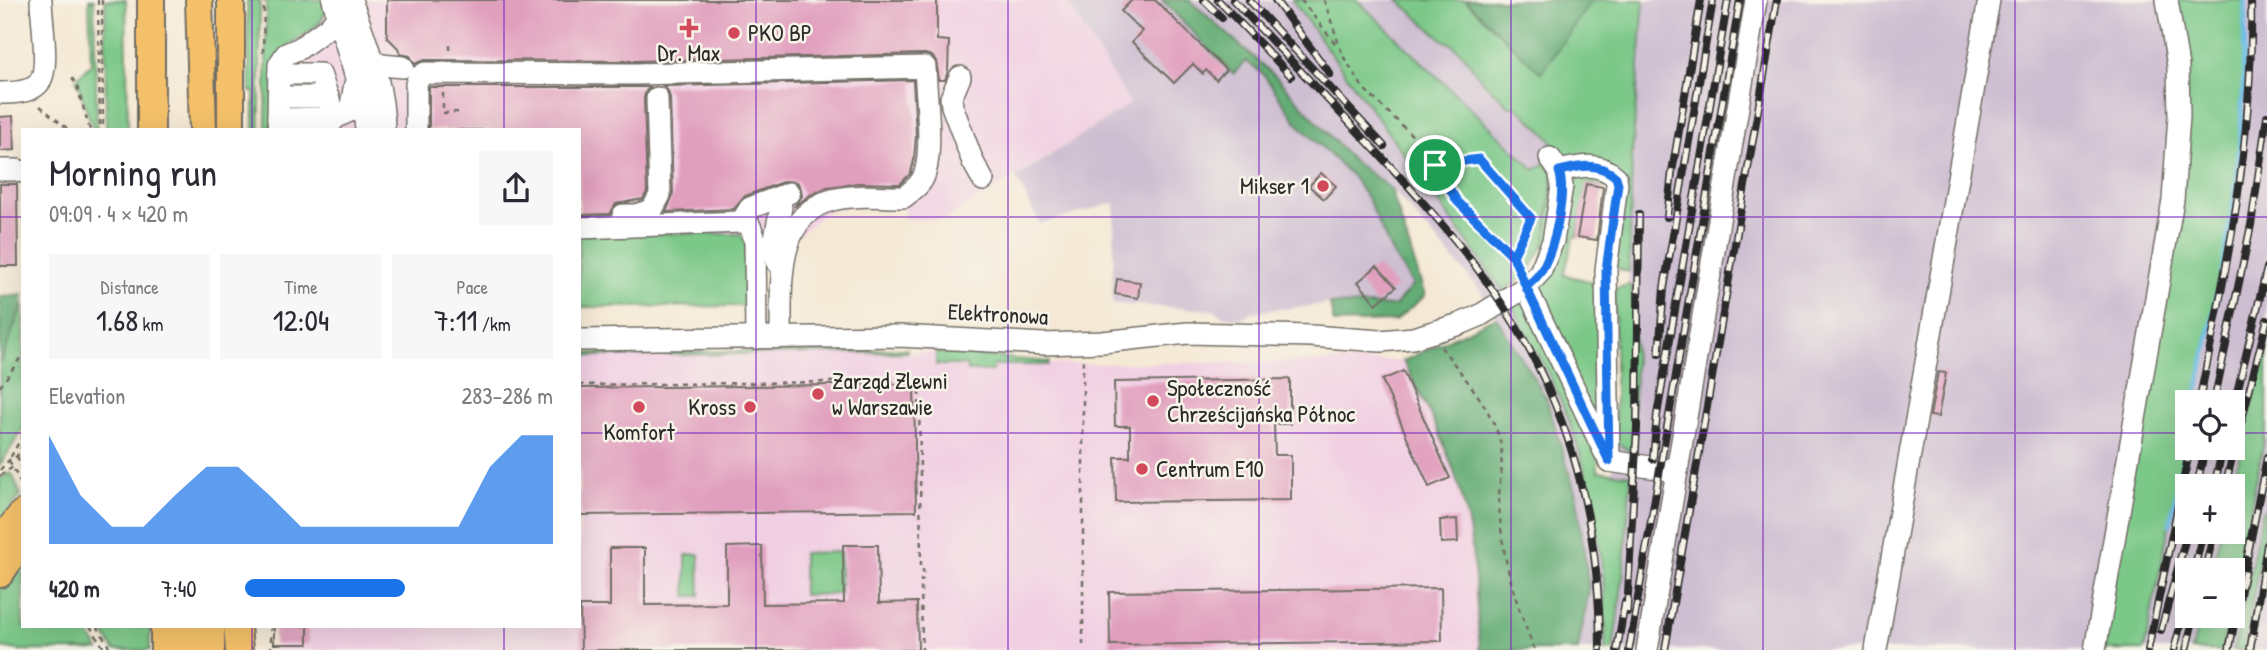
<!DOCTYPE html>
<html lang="en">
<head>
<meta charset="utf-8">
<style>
	body { margin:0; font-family:"Patrick Hand",sans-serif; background:#f7f7f7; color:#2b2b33; height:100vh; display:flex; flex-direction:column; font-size:26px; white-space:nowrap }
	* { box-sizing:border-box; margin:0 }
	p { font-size:23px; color:#7c7c81 }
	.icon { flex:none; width:38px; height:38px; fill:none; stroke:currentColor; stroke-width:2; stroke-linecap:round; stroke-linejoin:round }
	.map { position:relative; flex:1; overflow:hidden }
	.sheet { position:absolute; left:21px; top:128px; width:560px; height:500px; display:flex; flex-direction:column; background:#fff; border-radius:0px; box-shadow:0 7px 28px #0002 }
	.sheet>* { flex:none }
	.buttons { position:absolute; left:2175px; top:390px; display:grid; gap:14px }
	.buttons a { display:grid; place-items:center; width:70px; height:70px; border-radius:0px; background:#fff; box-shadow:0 7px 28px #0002; font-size:35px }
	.pin { position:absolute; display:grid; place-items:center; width:60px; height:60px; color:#fff; margin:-30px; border:4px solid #fff; border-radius:50%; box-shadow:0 2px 7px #0007 }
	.round { display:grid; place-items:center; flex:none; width:74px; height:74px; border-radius:0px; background:#f7f7f7 }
	.head { display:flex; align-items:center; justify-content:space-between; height:119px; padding:0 28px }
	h1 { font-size:38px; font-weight:600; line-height:52px }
	.stats { display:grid; grid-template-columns:repeat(3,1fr); gap:10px; height:119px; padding:7px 28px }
	.stats div { display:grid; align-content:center; border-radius:0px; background:#f7f7f7; text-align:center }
	.stats b { font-size:30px; font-weight:600 }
	.stats small { font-size:19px; font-weight:400 }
	.stats p { font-size:19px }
	.chart { height:196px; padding:14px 28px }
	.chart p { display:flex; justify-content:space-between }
	.chart svg { width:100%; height:126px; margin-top:7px; fill:#1a73e8; opacity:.7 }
	ul { padding:0 28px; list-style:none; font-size:23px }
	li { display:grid; grid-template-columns:112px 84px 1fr; align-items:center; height:52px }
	li i { height:18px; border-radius:9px; background:#1a73e8 }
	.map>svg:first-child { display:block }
	.built { fill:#f1d0e3 }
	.industrial { fill:#cebed1; fill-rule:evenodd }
	.green { fill:#7bc888; stroke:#537a5a; stroke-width:2 }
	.forest { fill:#64ac74; stroke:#486c50; stroke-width:2 }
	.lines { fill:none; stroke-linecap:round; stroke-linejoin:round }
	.stream { stroke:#6bbde6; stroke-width:5 }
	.building { fill:#e19fbe }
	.minor-casing { stroke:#726e66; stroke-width:24 }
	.major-casing { stroke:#726e66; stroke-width:30 }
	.highway-casing { stroke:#726e66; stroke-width:33 }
	.path { stroke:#726e66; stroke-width:2.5; stroke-dasharray:5 5; stroke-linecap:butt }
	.minor { stroke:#fff; stroke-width:21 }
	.major { stroke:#f4c16a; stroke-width:26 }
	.highway { stroke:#f4c16a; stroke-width:30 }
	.rail-casing { stroke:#2b2b2b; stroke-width:8 }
	.rail { stroke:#f7f3e8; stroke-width:5; stroke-dasharray:16; stroke-linecap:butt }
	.route-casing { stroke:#fff; stroke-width:14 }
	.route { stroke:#1a73e8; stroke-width:9 }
	.grid { fill:none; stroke:#7b2cbf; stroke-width:2; stroke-opacity:0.55 }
	.poi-dot { fill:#d1495b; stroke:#f7f3e8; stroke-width:2.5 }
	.labels { text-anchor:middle; stroke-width:5; stroke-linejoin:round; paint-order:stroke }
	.poi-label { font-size:23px; fill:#2b2b2b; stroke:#f7f3e8; text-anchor:start }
	.street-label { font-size:23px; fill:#2b2b2b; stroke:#f7f3e8 }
</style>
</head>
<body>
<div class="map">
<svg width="2267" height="650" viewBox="0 0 2267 650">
	<rect width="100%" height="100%" fill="#f7f3e8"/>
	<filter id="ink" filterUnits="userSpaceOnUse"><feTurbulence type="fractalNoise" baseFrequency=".0143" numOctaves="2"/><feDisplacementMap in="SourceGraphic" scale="14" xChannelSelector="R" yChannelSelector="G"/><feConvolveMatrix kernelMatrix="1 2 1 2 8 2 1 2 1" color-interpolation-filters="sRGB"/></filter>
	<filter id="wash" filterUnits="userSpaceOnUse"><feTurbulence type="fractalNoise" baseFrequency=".00686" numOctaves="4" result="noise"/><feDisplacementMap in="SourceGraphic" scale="28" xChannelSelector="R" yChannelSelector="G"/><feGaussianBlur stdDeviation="1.57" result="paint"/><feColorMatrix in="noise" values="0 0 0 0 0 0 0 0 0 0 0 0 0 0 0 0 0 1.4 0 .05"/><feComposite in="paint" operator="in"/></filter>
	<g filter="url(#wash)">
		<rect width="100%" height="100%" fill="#f5e9d5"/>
		<g class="built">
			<path d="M269,0H1066L1130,104L945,220L905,219L904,206L836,208L823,214L800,234H579V130H268Z"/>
			<path d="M936,352L937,365L1403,361L1435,422L1455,476L1471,540L1480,650H276L274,627L579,626V356Z"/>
		</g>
		<g class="industrial">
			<path d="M1066,0H1162L1232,73L1245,61L1264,75L1299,125L1352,176L1368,199L1392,253L1413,285L1396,306L1330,304L1252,312L1240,319L1224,317L1214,310L1127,305L1112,303L1115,203L1040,224L1016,177L1130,104Z"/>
			<path d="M1189,0H1292L1502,284L1564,394L1593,489L1600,548L1625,391L1632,156L1560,149L1535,171L1357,0H2267V650H1578L1589,590L1577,498L1546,398L1480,290L1392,189L1353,161L1277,78ZM2188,402H2233V448H2188ZM2188,486H2233V532H2188ZM2188,570H2233V616H2188Z"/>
		</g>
		<g class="green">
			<path d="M89,0H94L97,129H93L76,79L91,64Z"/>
			<path d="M105,0H126L128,129H106Z"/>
			<path d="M247,0H260V129H254V92H250Z"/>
			<path d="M266,0H326C330,24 306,33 288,46L271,129L266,130Z"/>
			<path d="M1292,0H1357L1535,170L1545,163L1553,173L1545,242L1527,275L1503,291Z"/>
			<path d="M1398,0H1465L1541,73L1592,0H1644L1632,155L1629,272L1616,268L1612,188L1587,184L1577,237L1574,236L1564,275C1593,283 1594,276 1600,308L1598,471L1631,475L1623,578L1613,650H1605C1608,567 1592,470 1558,394C1544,363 1527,334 1511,304L1540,283L1557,151L1550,138L1516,106H1509L1481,79L1462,53L1452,44L1443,40Z"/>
			<path d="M2174,0H2245C2245,55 2243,111 2238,166C2230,245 2211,324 2195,402H2188L2187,437L2144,650H2101L2170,250Z"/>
			<path d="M617,233L741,234L746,245L748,306L579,307V234Z"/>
			<path d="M1628,285L1632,287L1635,368L1632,452L1621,446L1615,440V289Z"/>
			<path d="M23,302V429L0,465V365Z"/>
			<path d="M2267,341V426L2233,595V570H2211L2221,532H2233L2232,486Z"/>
			<path d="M907,349V352L584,356V353Z"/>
			<path d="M936,352L1049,362L1048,365H993V371H967L966,365H936Z"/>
			<path d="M9,473L12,474L21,495L1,521L0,527V479Z"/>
			<path d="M2263,510L2267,511L2245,650H2234Z"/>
			<path d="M840,552V594L803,595V553Z"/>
			<path d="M23,553V626L85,627L99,650H20L0,647V586Z"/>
			<path d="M699,554L700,596H686V555Z"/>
			<path d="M2200,616H2229L2222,650H2192Z"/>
			<path d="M100,627H150V650H114Z"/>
		</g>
		<g class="forest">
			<path d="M1162,0H1189L1277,78L1353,161L1391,189L1425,296L1395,321L1334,323L1330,304L1395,306L1413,285L1392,253L1368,199L1352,176L1299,125L1264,75L1246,61L1233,74Z"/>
			<path d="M1465,0H1592L1541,73Z"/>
			<path d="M23,295V302L0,365V297Z"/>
			<path d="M1496,317L1546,398L1577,498L1589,590L1578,650H1480C1477,614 1476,578 1471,542C1463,477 1433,417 1403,361Z"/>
		</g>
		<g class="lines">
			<g class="stream">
				<path d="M2195,402C2211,324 2230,245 2238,166C2243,111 2245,55 2245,0"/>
				<path d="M2170,524L2188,437"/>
			</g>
		</g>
		<g id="blocks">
			<g class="building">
				<path d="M387,0H937V40L949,41L948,71L945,80H939L936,61L932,56L925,54L635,61L425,60L415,64L410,56L400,54L398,48L387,37Z"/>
				<path d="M1132,0H1155L1226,70L1216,80L1206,70L1203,74L1193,64L1174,83L1132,42L1142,31L1121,11Z"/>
				<path d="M913,80L916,135L914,160L911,173L900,184L858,183L827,187L810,195L794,207L802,196L801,189L797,182L785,181L745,196L734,209L666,212L673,195L670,98L668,91L663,86Z"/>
				<path d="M429,87H650L646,91L644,98L647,192L643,199L616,204L610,214L579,215V130H429Z"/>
				<path d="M13,116L15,150L0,151V117Z"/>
				<path d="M1321,173L1336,186L1324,199L1309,186Z"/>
				<path d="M0,184H17L18,266H0Z"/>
				<path d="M1586,184L1603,187L1597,240L1577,237Z"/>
				<path d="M1377,266L1396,287L1376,304L1358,282Z"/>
				<path d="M1117,279L1140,282L1138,298L1115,294Z"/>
				<path d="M1403,371L1450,478L1429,487L1382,380Z"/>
				<path d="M1938,372L1946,373L1938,417L1930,416Z"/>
				<path d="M1290,379V424H1274L1275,455H1291V500L1116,502L1115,457H1130V426H1115L1114,382Z"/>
				<path d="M914,384L916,511L580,515L579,388Z"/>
				<path d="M1457,519L1458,542L1441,543L1440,520Z"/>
				<path d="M843,545H878L879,603L917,602L918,650H581L580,606H610V548H645V605L727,604V547L762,546L763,604L844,603Z"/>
				<path d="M1441,588L1442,641L1110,645L1109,592Z"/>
				<rect x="274" y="626" width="34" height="18"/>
			</g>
		</g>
	</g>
	<g filter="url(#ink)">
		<use href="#blocks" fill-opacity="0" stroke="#726e66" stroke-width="2"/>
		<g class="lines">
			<g class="minor-casing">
				<g id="minor">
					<path d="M333,0L356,78L362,89L366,130"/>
					<path d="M351,0C366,42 384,84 384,130"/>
					<path d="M373,61L381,65L403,67"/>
					<path d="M279,74H320L335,118L328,128"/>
					<path d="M960,77L951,98L952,106L973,162L983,180"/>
					<path d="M0,93C12,93 29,93 38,84C51,71 41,19 41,0"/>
					<path d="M279,97H328"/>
					<path d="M278,119L279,65L286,54L300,48L330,26L338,15"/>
					<path d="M279,130L278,119L335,118L350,111L355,84"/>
					<path d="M416,130V84L419,77L425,73L635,74L925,67C926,96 933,146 925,173C922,184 913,190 904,197C881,197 855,194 832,200C773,216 782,290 781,337"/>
					<path d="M0,170H17L23,172"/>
					<path d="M1559,171C1580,166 1598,161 1616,177L1617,184L1606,270L1609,461"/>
					<path d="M623,215H635L652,210L660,195L657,98"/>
					<path d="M750,226L755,239L756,338"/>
					<path d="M579,228L741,222L750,208L789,193"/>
					<path d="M777,262L773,248L781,207"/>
					<path d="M1526,287L1605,453"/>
					<path d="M579,340L900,336L1044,344L1102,342L1188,333L1311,336L1381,341L1413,338L1460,324L1479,316L1526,287L1540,272L1553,241L1562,186L1559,171L1550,158"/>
					<path d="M1609,461L1677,471"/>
					<path d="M1647,650L1756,0"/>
					<path d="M1876,650L1989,0"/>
					<path d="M2095,650L2173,200L2179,116L2178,66L2167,0"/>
				</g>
			</g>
			<g class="major-casing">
				<g id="major">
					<path d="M151,0V130"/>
					<path d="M199,0L203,130"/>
					<path d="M231,130V0"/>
					<path d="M0,574L23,541"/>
					<path d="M164,626V650"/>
					<path d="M211,626V650"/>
					<path d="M237,626L239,650"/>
				</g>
			</g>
			<g class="highway-casing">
				<g id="highway">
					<path d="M0,544L23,515"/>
					<path d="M182,626L188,650"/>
				</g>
			</g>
			<g class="path">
				<path d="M98,0L100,130"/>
				<path d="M102,0L103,130"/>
				<path d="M1301,0L1338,47"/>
				<path d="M1324,0L1343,56L1363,88L1417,140L1435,165L1457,201L1513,256L1518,268"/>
				<path d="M450,45V54"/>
				<path d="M263,53L264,0"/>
				<path d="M72,78L77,86L90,130"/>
				<path d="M443,93V113L459,112"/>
				<path d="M40,106L69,130"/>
				<path d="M1436,165L1479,159L1531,217L1513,256"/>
				<path d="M1441,347C1462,375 1488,403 1499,437C1505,456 1499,480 1499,500C1500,551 1515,604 1535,650"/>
				<path d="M1083,360V650"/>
				<path d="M579,385L919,381L921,567H923V580H921L922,650"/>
				<path d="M0,387L23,354"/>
				<path d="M23,435L9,460L23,488"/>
				<path d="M17,456L23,472"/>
				<path d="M0,470L9,460L17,456L23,444"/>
				<path d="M0,476L13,467"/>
				<path d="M90,626L105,650"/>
				<path d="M97,626L111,650"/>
				<path d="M271,626V650"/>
			</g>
			<use href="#minor" class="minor"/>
			<use href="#major" class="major"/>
			<use href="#highway" class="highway"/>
			<g class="rail-casing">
				<g id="rail">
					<path d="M1204,0L1222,18"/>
					<path d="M1218,0L1291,76"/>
					<path d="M1233,0C1276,45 1319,90 1361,135C1433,211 1505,290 1547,386C1585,470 1600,558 1600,650"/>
					<path d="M1249,0L1384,146"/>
					<path d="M1275,0L1330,74"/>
					<path d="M1667,217L1672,172L1701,0"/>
					<path d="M1659,354L1664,288L1713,0"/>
					<path d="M2199,402C2227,267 2254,140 2251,0"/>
					<path d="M2214,402L2251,225L2267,116"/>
					<path d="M2233,409L2267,268"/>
					<path d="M1653,459L1657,415L1728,0"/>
					<path d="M2197,486L2205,448"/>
					<path d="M2214,486L2223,448"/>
					<path d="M2225,486L2267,320"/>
					<path d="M2194,570L2203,532"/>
					<path d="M2205,570L2214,532"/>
					<path d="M1627,612L1637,429L1639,214"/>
					<path d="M2161,630L2188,530"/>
					<path d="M1617,650L1625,602"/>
					<path d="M1629,650L1740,0"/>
					<path d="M1665,650L1777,0"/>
					<path d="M2148,650L2190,448"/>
					<path d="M2174,650L2188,596"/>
					<path d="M2186,650L2194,616"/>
					<path d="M2229,650L2267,457"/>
					<path d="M2250,650L2267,545"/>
				</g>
			</g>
			<use href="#rail" class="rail"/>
		</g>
	</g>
	<g class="lines" filter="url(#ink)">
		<g class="route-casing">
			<path id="route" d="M1435,165L1457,201L1513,256L1526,287C1531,282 1537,278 1541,271C1554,250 1567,194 1559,171C1580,166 1598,161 1616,177L1618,184L1606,270L1609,461L1526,287L1513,256L1531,218L1479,159L1435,165"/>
		</g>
		<use href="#route" class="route"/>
	</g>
	<path class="grid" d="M252,0V130M504,0V130M756,0V650M1008,0V650M1259,0V650M1511,0V650M1763,0V650M2015,0V650M0,217H23M579,217H2267M0,433H23M579,433H2188M2233,433H2267M252,626V650M504,626V650"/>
	<g class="poi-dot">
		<path d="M685.5 17.5h7v7h7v7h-7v7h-7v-7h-7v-7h7z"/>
		<circle cx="734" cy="33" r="7"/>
		<circle cx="1323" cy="186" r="7"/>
		<circle cx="818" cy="394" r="7"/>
		<circle cx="1153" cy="401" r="7"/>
		<circle cx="639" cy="407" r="7"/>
		<circle cx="750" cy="407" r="7"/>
		<circle cx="1142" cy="469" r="7"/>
	</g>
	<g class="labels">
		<g class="poi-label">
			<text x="748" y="41">PKO BP</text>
			<text x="689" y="61" text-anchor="middle">Dr. Max</text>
			<text x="1309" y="194" text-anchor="end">Mikser 1</text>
			<text x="832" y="389">Zarząd Zlewni<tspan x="832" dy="26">w Warszawie</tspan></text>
			<text x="1167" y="396">Społeczność<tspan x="1167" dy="26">Chrześcijańska Północ</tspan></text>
			<text x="736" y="415" text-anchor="end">Kross</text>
			<text x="639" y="440" text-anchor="middle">Komfort</text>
			<text x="1156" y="477">Centrum E10</text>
		</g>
		<g class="street-label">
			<text transform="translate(998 314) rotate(3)" y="8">Elektronowa</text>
		</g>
	</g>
</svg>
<div class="buttons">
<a><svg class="icon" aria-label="locate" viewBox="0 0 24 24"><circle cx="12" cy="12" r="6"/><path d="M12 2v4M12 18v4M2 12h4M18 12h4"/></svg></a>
<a>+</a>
<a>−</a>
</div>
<div class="pin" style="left:1435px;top:165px;background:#1e9e55"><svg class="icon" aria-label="arrive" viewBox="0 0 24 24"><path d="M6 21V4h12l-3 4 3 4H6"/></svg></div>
<section class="sheet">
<div class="head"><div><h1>Morning run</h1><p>09:09 · 4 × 420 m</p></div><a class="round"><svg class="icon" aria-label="share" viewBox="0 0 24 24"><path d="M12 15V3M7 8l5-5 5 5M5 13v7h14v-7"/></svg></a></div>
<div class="stats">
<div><p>Distance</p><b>1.68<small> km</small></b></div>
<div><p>Time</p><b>12:04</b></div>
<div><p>Pace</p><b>7:11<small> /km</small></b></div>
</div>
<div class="chart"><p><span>Elevation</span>283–286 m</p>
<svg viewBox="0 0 160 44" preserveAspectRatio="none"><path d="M0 44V6L10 27L20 38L30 38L40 27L50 17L60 17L70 27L80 38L90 38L100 38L110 38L120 38L130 38L140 17L150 6L160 6V44z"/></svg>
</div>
<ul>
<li><b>420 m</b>7:40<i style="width:52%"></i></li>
</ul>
</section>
</div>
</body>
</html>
